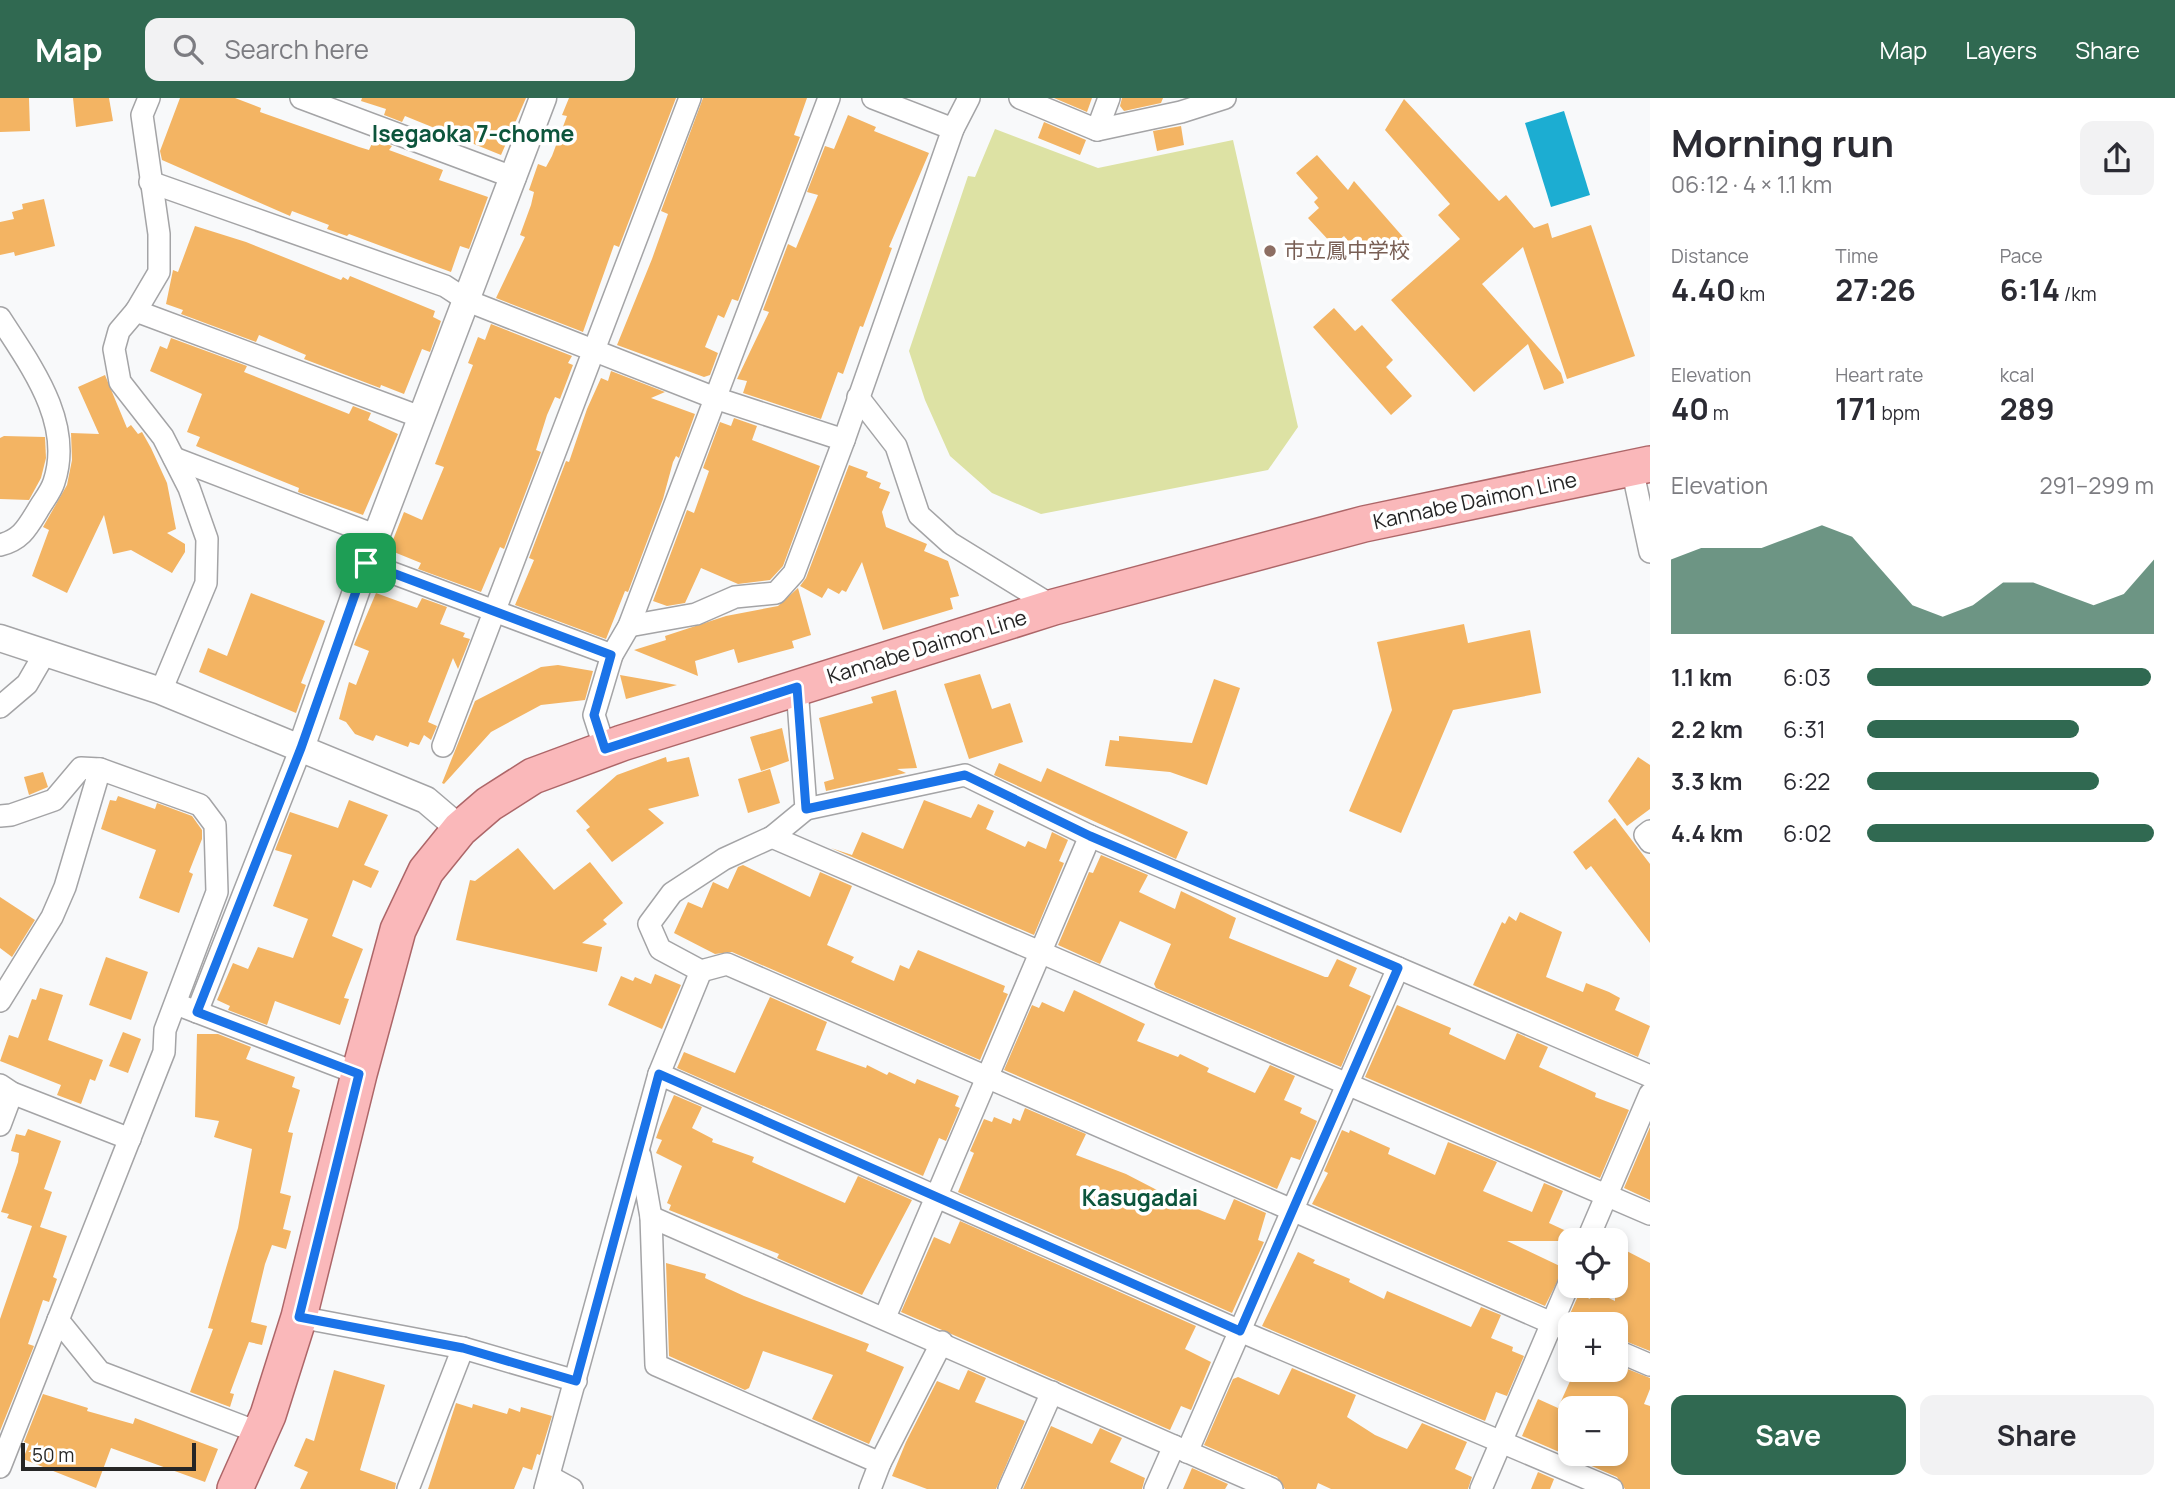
<!DOCTYPE html>
<html lang="en">
<head>
<meta charset="utf-8">
<style>
	body { margin:0; font-family:Manrope,"Noto Sans JP",sans-serif; background:#f2f2f3; color:#2b2b33; height:100vh; display:flex; flex-direction:column; font-size:26px; white-space:nowrap }
	* { box-sizing:border-box; margin:0 }
	p { font-size:23px; color:#7c7c81 }
	.icon { flex:none; width:38px; height:38px; fill:none; stroke:currentColor; stroke-width:2; stroke-linecap:round; stroke-linejoin:round }
	.map { position:relative; flex:1; overflow:hidden }
	.panel { display:flex; flex-direction:column; background:#fff; width:525px }
	.panel>* { flex:none }
	.tools { position:absolute; left:1558px; top:1130px; display:grid; gap:14px }
	.tools a { display:grid; place-items:center; width:70px; height:70px; border-radius:14px; background:#fff; box-shadow:0 4px 10px #0003; font-size:35px }
	.scale { position:absolute; left:21px; bottom:18px; width:175px; box-sizing:border-box; padding-left:7px; border:4px solid #262626; border-top:0; font-size:19px; line-height:24px; white-space:nowrap; color:#262626; -webkit-text-stroke:5px #fff; paint-order:stroke }
	.pin { position:absolute; display:grid; place-items:center; width:60px; height:60px; color:#fff; margin:-30px; border-radius:14px; box-shadow:0 4px 10px #0006 }
	.round { display:grid; place-items:center; flex:none; width:74px; height:74px; border-radius:14px; background:#f2f2f3 }
	.head { display:flex; align-items:center; justify-content:space-between; height:119px; padding:0 21px }
	h1 { font-size:38px; font-weight:700; line-height:52px }
	.metrics { display:grid; grid-template-columns:repeat(3,1fr); gap:10px; height:119px; padding:7px 21px }
	.metrics div { display:grid; align-content:center }
	.metrics b { font-size:30px; font-weight:700 }
	.metrics small { font-size:19px; font-weight:400 }
	.metrics p { font-size:19px }
	.chart { height:196px; padding:14px 21px }
	.chart p { display:flex; justify-content:space-between }
	.chart svg { width:100%; height:126px; margin-top:7px; fill:#306951; opacity:.7 }
	.action { display:flex; gap:14px; margin-top:auto; padding:14px 21px }
	.action a { flex:1; height:80px; border-radius:14px; background:#306951; color:#fff; font-size:28px; font-weight:700; line-height:80px; text-align:center }
	.action a+a { background:#f2f2f3; color:#2b2b33 }
	ul { padding:0 21px; list-style:none; font-size:23px }
	li { display:grid; grid-template-columns:112px 84px 1fr; align-items:center; height:52px }
	li i { height:18px; border-radius:9px; background:#306951 }
	header { display:flex; align-items:center; gap:42px; box-sizing:border-box; height:98px; padding:0 35px; background:#306951; color:#fff }
	header strong { font-size:33px }
	nav { display:flex; gap:38px; margin-inline-start:auto; font-size:24px }
	.search { width:490px; height:63px; background:#f2f2f3; display:flex; align-items:center; gap:18px; box-sizing:border-box; padding:0 24px; border-radius:14px; color:#7c7c81; font-size:26px }
	main { display:flex; flex:1; min-height:0 }
	.map>svg:first-child { display:block }
	.green { fill:#dde2a4 }
	.water { fill:#1cadd2 }
	.building { fill:#f3b463; fill-rule:evenodd }
	.lines { fill:none; stroke-linecap:round; stroke-linejoin:round }
	.minor-casing { stroke:#a4a4a6; stroke-width:24 }
	.tertiary-casing { stroke:#a4a4a6; stroke-width:29 }
	.primary-casing { stroke:#ad6668; stroke-width:38 }
	.minor { stroke:#fff; stroke-width:21 }
	.tertiary { stroke:#fff; stroke-width:26 }
	.primary { stroke:#fab8ba; stroke-width:35 }
	.route-casing { stroke:#fff; stroke-width:14 }
	.route { stroke:#1a73e8; stroke-width:9 }
	.education-dot { fill:#8d6e63; stroke:#fff; stroke-width:2.5 }
	.labels { text-anchor:middle; stroke-width:7; stroke-linejoin:round; paint-order:stroke }
	.education-label { font-size:21px; fill:#785e54; stroke:#fff; text-anchor:start }
	.street-label { font-size:21px; fill:#262626; stroke:#fff }
	.neighbourhood-label { font-size:23px; font-weight:bold; fill:#0d553c; stroke:#fff }
</style>
</head>
<body>
<header>
<strong>Map</strong>
<div class="search"><svg class="icon" aria-label="search" viewBox="0 0 24 24"><circle cx="10" cy="10" r="6"/><path d="M15 15l6 6"/></svg>Search here</div>
<nav><a>Map</a><a>Layers</a><a>Share</a></nav>
</header>
<main>
<div class="map">
<svg width="1650" height="1391" viewBox="0 0 1650 1391">
	<rect width="100%" height="100%" fill="#f8f9fa"/>
	<path class="green" d="M995,31L1098,70L1233,42L1298,329L1268,372L1041,416L992,395L950,358L925,302L909,253L968,78L975,79Z"/>
	<path class="water" d="M1564,13L1590,97L1551,109L1525,25Z"/>
	<g class="building">
		<path d="M0,0H29L30,33L0,34Z"/>
		<path d="M73,0H109L113,23L76,29Z"/>
		<path d="M180,0H235L261,10L260,14L359,49L369,52L374,41L392,48L389,52L443,72L439,82L488,99L469,151L460,148L451,174L349,136L347,138L327,131L329,127L292,113L290,118L162,62L160,53Z"/>
		<path d="M362,0H526L501,57L405,18L402,24L384,17L386,11L361,3Z"/>
		<path d="M569,0H676L619,149L614,147L583,234L496,200L525,139L520,137L531,107L534,94L529,92L538,66L546,69L552,58L567,18L562,17Z"/>
		<path d="M703,0H807L794,37L800,39L738,203L732,201L724,220L718,217L705,249L718,255L710,277L704,279L617,247L652,161L668,116L661,113Z"/>
		<path d="M1054,0H1092L1087,14Z"/>
		<path d="M1122,0H1163L1161,5L1124,13L1120,8Z"/>
		<path d="M1404,1L1499,103L1506,97L1534,130L1548,125L1552,140L1591,127L1635,258L1567,281L1523,149L1482,186L1561,275L1564,285L1544,292L1528,246L1474,294L1391,202L1460,141L1438,117L1450,106L1385,32Z"/>
		<path d="M848,17L876,29L874,33L929,55L889,149L892,150L863,229L860,228L843,276L838,274L821,321L743,295L747,283L737,281L769,214L763,212L788,146L796,150L818,97L807,94L825,48L834,51Z"/>
		<path d="M1044,24L1086,42L1080,57L1038,40Z"/>
		<path d="M1181,28L1184,47L1157,53L1153,33Z"/>
		<path d="M1317,57L1348,92L1354,83L1403,139L1375,164L1354,140L1349,144L1344,138L1333,147L1308,120L1319,110L1314,104L1318,100L1296,75Z"/>
		<path d="M44,101L55,148L15,158L14,154L0,157V124L14,121L12,114L23,111L22,106Z"/>
		<path d="M195,128L246,144L341,182L343,179L348,182L350,178L435,213L433,219L441,223L430,254L422,251L404,296L381,287L380,290L304,261L306,257L259,237L256,244L181,216L183,212L166,206L173,172L178,174Z"/>
		<path d="M1334,210L1355,233L1362,227L1393,262L1386,269L1412,298L1391,317L1313,229Z"/>
		<path d="M491,226L572,258L568,265L573,267L560,301L555,299L547,317L536,352L541,354L504,451L500,449L481,494L418,471L421,465L389,452L404,414L422,422L444,369L435,366L473,267L468,265L478,239L485,242Z"/>
		<path d="M171,240L247,268L244,274L349,316L353,308L371,315L368,322L398,336L363,417L298,394L299,390L196,348L200,339L187,334L202,296L150,273L160,248L167,251Z"/>
		<path d="M611,273L665,294L651,300L695,316L679,360L676,358L673,364L663,401L628,494L625,493L606,541L515,507L534,462L529,460L566,363L569,364L587,311L601,280L608,283Z"/>
		<path d="M105,277L127,330L131,327L138,336L142,334L151,350L167,385L176,431L167,435L185,446V454L172,475L131,452L113,456L104,417L67,495L32,478L49,432L43,429L67,387L72,362L71,335L99,336L78,289Z"/>
		<path d="M734,320L757,328L752,342L820,368L783,468L770,482L738,486L701,470L685,505L667,508L653,503L687,412L694,415L709,373L703,370L720,324L731,328Z"/>
		<path d="M4,338L45,339L46,360L41,380L29,402L0,401V340Z"/>
		<path d="M849,367L868,374L866,379L881,385L879,390L890,394L882,414L886,429L927,446L924,453L948,463L959,498L950,500L953,511L883,532L862,464L846,494L842,492L839,496L828,490L822,500L800,488L806,480Z"/>
		<path d="M798,490L811,537L792,543L794,550L738,565L734,551L695,563L698,578L634,552L666,542L665,538L726,518L778,508Z"/>
		<path d="M251,495L325,523L301,585L306,587L296,615L199,574L208,550L227,558Z"/>
		<path d="M376,495L417,510L422,500L447,509L440,526L465,535L463,539L470,541L458,571L453,560L428,624L437,628L431,642L424,637L419,647L410,644L408,649L376,637L373,643L355,636L346,624L339,621L349,584L356,587L369,553L354,547Z"/>
		<path d="M1464,526L1468,545L1530,532L1541,595L1453,612L1401,735L1349,713L1392,612L1377,544Z"/>
		<path d="M558,567L593,573L585,602L541,607L491,634L444,686L442,685L475,603L541,569Z"/>
		<path d="M980,576L992,611L1010,605L1023,644L969,661L944,586Z"/>
		<path d="M620,577L677,587L626,601Z"/>
		<path d="M1214,581L1240,590L1207,687L1170,674L1105,668L1110,642L1119,643V638L1192,645Z"/>
		<path d="M896,592L917,670L897,671L906,675L826,693L824,684L834,681L819,620L873,605L871,599Z"/>
		<path d="M782,630L789,663L761,673L750,639Z"/>
		<path d="M666,659L667,664L689,659L699,698L648,711L664,725L612,764L586,732L590,729L576,713L617,677Z"/>
		<path d="M1638,659L1650,667V711L1627,728L1608,703Z"/>
		<path d="M999,665L1041,684L1047,670L1188,734L1176,761L994,677Z"/>
		<path d="M770,671L780,705L748,715L738,681Z"/>
		<path d="M43,674L48,689L29,697L24,679Z"/>
		<path d="M118,698L155,711L157,705L192,718L202,732V741L189,774L193,776L179,815L139,800L156,752L101,731L110,702L116,703Z"/>
		<path d="M349,702L388,717L364,767L379,773L371,790L353,782L332,838L363,851L344,900L349,901L340,927L275,903L267,927L228,912L230,908L217,902L233,865L248,871L258,849L293,860L308,821L273,808L292,757L275,752L290,714L338,730Z"/>
		<path d="M924,702L971,720L978,706L994,713L986,731L1025,749L1028,743L1046,751L1052,734L1068,742L1059,763L1064,765L1034,837L831,750L852,757L862,734L903,751Z"/>
		<path d="M1615,720L1650,766V845L1591,768L1586,772L1573,754Z"/>
		<path d="M518,750L554,792L590,764L623,805L603,822L607,826L582,845L602,849L597,874L456,842L470,782L475,783Z"/>
		<path d="M1101,757L1148,777L1139,794L1175,811L1181,793L1236,820L1229,840L1325,879H1328L1337,861L1357,870L1349,888L1371,898L1341,969L1156,890L1154,886L1171,846L1120,823L1100,866L1058,847L1089,774L1093,775Z"/>
		<path d="M743,767L810,799L820,774L852,788L827,847L854,859L851,864L894,883L900,867L909,871L918,852L1005,888L1003,894L1008,896L980,962L732,854L715,856L674,835L688,804L702,810L713,784L728,791L738,769Z"/>
		<path d="M0,799L35,822L12,859L0,850Z"/>
		<path d="M1520,814L1562,834L1546,879L1583,894L1586,885L1609,894L1620,900L1615,912L1650,928L1638,959L1473,887L1502,824L1505,826L1509,818L1516,823Z"/>
		<path d="M106,859L148,874L131,922L89,907Z"/>
		<path d="M655,876L681,887L662,931L608,907L621,878L633,883L635,879L651,886Z"/>
		<path d="M40,890L63,897L48,942L103,962L95,983L90,981L81,1006L57,997L61,987L0,963L9,937L18,940L32,901L36,902Z"/>
		<path d="M1074,892L1145,926L1137,943L1178,959L1180,956L1209,970L1207,974L1255,995L1270,967L1295,978L1284,1002L1302,1010L1300,1015L1317,1023L1300,1062L1291,1059L1277,1091L1004,972L1032,907L1039,910L1042,904L1064,914Z"/>
		<path d="M770,899L827,924L816,952L866,970L867,967L887,977L889,974L915,986L917,981L959,998L955,1008L960,1010L946,1043L939,1040L923,1078L677,970L684,954L735,975Z"/>
		<path d="M1397,907L1451,930L1449,936L1505,962L1517,935L1548,949L1539,969L1596,995L1595,999L1629,1012L1600,1080L1365,979Z"/>
		<path d="M123,934L141,941L128,975L109,968Z"/>
		<path d="M197,936H218L251,949L246,961L295,979L292,989L300,992L288,1034L293,1035L280,1095L291,1098L283,1131L291,1133L286,1151L272,1147L265,1166L251,1224L267,1228L262,1247L249,1244L230,1295L234,1296L230,1309L190,1294L213,1231L208,1230L238,1130L252,1051L214,1039L219,1023L195,1019Z"/>
		<path d="M674,997L702,1009L692,1030L713,1041L712,1044L754,1059L752,1064L845,1105L858,1078L912,1102L862,1197L777,1160L779,1156L669,1112L671,1107L667,1105L682,1068L656,1055L662,1042L656,1040L660,1029Z"/>
		<path d="M1025,1010L1086,1036L1076,1057L1126,1076L1182,1105L1225,1122L1234,1101L1266,1115L1258,1142L1264,1144L1232,1215L958,1094L974,1055L970,1053L984,1021L992,1024L994,1019L1011,1026L1013,1020L1020,1023Z"/>
		<path d="M1650,1029V1102L1624,1090Z"/>
		<path d="M28,1031L61,1043L44,1091L52,1094L40,1129L67,1138L53,1179L57,1181L49,1204L43,1202L28,1246L34,1248L0,1333V1221L32,1128L7,1120L9,1116L1,1114L18,1064L19,1055L11,1053L16,1036L25,1038Z"/>
		<path d="M1342,1032L1349,1035L1350,1032L1390,1050L1388,1056L1435,1077L1448,1044L1497,1064L1483,1093L1532,1114L1544,1085L1563,1093L1549,1125L1575,1137L1574,1143H1507L1564,1170L1545,1208L1312,1106L1328,1075L1324,1073Z"/>
		<path d="M960,1123L1196,1228L1185,1251L1211,1264L1191,1312L1181,1308L1170,1332L901,1214L934,1139L950,1146Z"/>
		<path d="M1615,1147L1650,1165V1253L1615,1239V1227H1581L1569,1218L1579,1196L1590,1201L1594,1193L1615,1203Z"/>
		<path d="M1298,1154L1315,1162L1313,1165L1350,1181L1349,1184L1384,1201L1387,1193L1471,1229L1481,1209L1501,1217L1491,1240L1513,1249L1512,1253L1524,1258L1507,1298L1496,1294L1485,1323L1262,1228Z"/>
		<path d="M666,1165L706,1176L705,1180L744,1198L869,1246L866,1253L904,1269L869,1346L812,1321L833,1277L763,1253L749,1290L745,1292L669,1258Z"/>
		<path d="M1615,1266L1650,1280V1291L1644,1306L1650,1308V1391H1625L1617,1379L1522,1338L1538,1301L1558,1310L1575,1272H1615ZM1560,1311H1615V1356H1570V1315Z"/>
		<path d="M1292,1270L1356,1297L1347,1319L1375,1337L1407,1351L1422,1325L1467,1344L1455,1371L1472,1379L1468,1391H1331L1318,1385L1316,1391H1285L1277,1379L1204,1347L1233,1281L1238,1279L1279,1297Z"/>
		<path d="M334,1272L385,1287L360,1372L396,1385L395,1391H300L308,1374L294,1368L306,1340L314,1343Z"/>
		<path d="M968,1272L986,1280L975,1304L1025,1323L996,1391H927L892,1378L906,1344L937,1283L959,1292Z"/>
		<path d="M43,1296L88,1310L87,1313L133,1326L135,1320L218,1351L205,1384L111,1350L96,1390L23,1361L29,1346L24,1344Z"/>
		<path d="M456,1305L472,1310L473,1306L507,1316L509,1310L520,1314L521,1309L552,1318L540,1357L537,1356L532,1372L523,1369L514,1391H428Z"/>
		<path d="M1051,1328L1092,1346L1100,1330L1122,1340L1110,1364L1145,1380L1142,1391H1023Z"/>
		<path d="M1192,1370L1228,1386L1225,1391H1183Z"/>
		<path d="M1538,1374L1554,1381L1550,1391H1531Z"/>
	</g>
	<g class="lines">
		<g class="minor-casing">
			<g id="minor">
				<path d="M149,0L142,17L159,136V174L136,213L119,233L114,251L120,284L163,339L189,390L207,441L206,485L161,593"/>
				<path d="M301,0L515,80"/>
				<path d="M873,0L953,31"/>
				<path d="M1020,0L1097,32L1181,14L1225,0"/>
				<path d="M1097,32L1109,0"/>
				<path d="M150,84L445,188L468,203L715,300L844,342"/>
				<path d="M136,213L423,320"/>
				<path d="M0,220C30,267 74,324 54,384C51,394 43,403 38,412C27,430 21,442 0,447"/>
				<path d="M858,299L896,348L919,417L950,445L1054,509"/>
				<path d="M174,360L377,438"/>
				<path d="M1632,370L1650,454"/>
				<path d="M366,465L612,557"/>
				<path d="M629,528L696,516L735,499L776,495L794,475L844,342L953,31L969,0"/>
				<path d="M797,589L806,711L772,739L724,761L672,795L649,826L660,851L701,873L727,866L1570,1233"/>
				<path d="M0,609L27,586L45,555"/>
				<path d="M443,648L690,0"/>
				<path d="M605,651L594,617L612,557L629,528L829,0"/>
				<path d="M806,711L965,677L1090,738L1650,978"/>
				<path d="M0,718L11,717L54,702L81,670L100,671L200,707L215,727L217,794L165,932L164,954L0,1369"/>
				<path d="M1650,733L1645,737L1650,744"/>
				<path d="M772,739L1650,1116"/>
				<path d="M0,903L52,819L65,789L100,671"/>
				<path d="M184,909L359,976"/>
				<path d="M197,914L301,650"/>
				<path d="M659,976L1240,1233L1612,1391"/>
				<path d="M0,987L12,995L130,1041"/>
				<path d="M0,1027L12,995"/>
				<path d="M640,1057L651,1119L656,1267L880,1365L870,1391"/>
				<path d="M651,1119L1272,1391"/>
				<path d="M1587,1143L1650,996"/>
				<path d="M299,1219L463,1250L576,1283"/>
				<path d="M885,1219L1090,738"/>
				<path d="M58,1222L100,1274L260,1335"/>
				<path d="M1615,1252L1650,1267"/>
				<path d="M1187,1354L1398,870"/>
				<path d="M880,1365L942,1244"/>
				<path d="M550,1379L572,1391"/>
				<path d="M408,1391L463,1250"/>
				<path d="M545,1391L659,976L701,873"/>
				<path d="M1009,1391L1052,1294"/>
				<path d="M1155,1391L1174,1348"/>
				<path d="M1481,1391L1570,1183"/>
			</g>
		</g>
		<g class="tertiary-casing">
			<g id="tertiary">
				<path d="M0,540L161,593L426,702L460,731"/>
				<path d="M301,650L366,465L543,0"/>
			</g>
		</g>
		<g class="primary-casing">
			<path id="primary" d="M235,1391L268,1317L299,1219L359,976L398,832L426,773L460,731L489,706L533,678L622,645L1054,509L1364,426L1650,366"/>
		</g>
		<use href="#minor" class="minor"/>
		<use href="#tertiary" class="tertiary"/>
		<use href="#primary" class="primary"/>
	</g>
	<g class="lines">
		<g class="route-casing">
			<path id="route" d="M366,465L611,557L594,617L605,651L797,589L806,711L965,677L1090,738L1398,870L1240,1233L659,976L576,1283L463,1250L299,1219L359,976L197,914L301,650Z"/>
		</g>
		<use href="#route" class="route"/>
	</g>
	<circle class="education-dot" cx="1270" cy="153" r="7"/>
	<g class="labels">
		<g class="education-label">
			<text x="1284" y="160">市立鳳中学校</text>
		</g>
		<g class="street-label">
			<text transform="translate(1475 403) rotate(-12)" y="7">Kannabe Daimon Line</text>
			<text transform="translate(927 549) rotate(-17)" y="7">Kannabe Daimon Line</text>
		</g>
		<g class="neighbourhood-label">
			<text x="473" y="44">Isegaoka 7-chome</text>
			<text x="1140" y="1108">Kasugadai</text>
		</g>
	</g>
</svg>
<div class="tools">
<a><svg class="icon" aria-label="locate" viewBox="0 0 24 24"><circle cx="12" cy="12" r="6"/><path d="M12 2v4M12 18v4M2 12h4M18 12h4"/></svg></a>
<a>+</a>
<a>−</a>
</div>
<div class="scale">50 m</div>
<div class="pin" style="left:366px;top:465px;background:#1e9e55"><svg class="icon" aria-label="arrive" viewBox="0 0 24 24"><path d="M6 21V4h12l-3 4 3 4H6"/></svg></div>
</div>
<section class="panel">
<div class="head"><div><h1>Morning run</h1><p>06:12 · 4 × 1.1 km</p></div><a class="round"><svg class="icon" aria-label="share" viewBox="0 0 24 24"><path d="M12 15V3M7 8l5-5 5 5M5 13v7h14v-7"/></svg></a></div>
<div class="metrics">
<div><p>Distance</p><b>4.40<small> km</small></b></div>
<div><p>Time</p><b>27:26</b></div>
<div><p>Pace</p><b>6:14<small> /km</small></b></div>
</div>
<div class="metrics">
<div><p>Elevation</p><b>40<small> m</small></b></div>
<div><p>Heart rate</p><b>171<small> bpm</small></b></div>
<div><p>kcal</p><b>289</b></div>
</div>
<div class="chart"><p><span>Elevation</span>291–299 m</p>
<svg viewBox="0 0 160 44" preserveAspectRatio="none"><path d="M0 44V18L10 14L20 14L30 14L40 10L50 6L60 10L70 22L80 34L90 38L100 34L110 26L120 26L130 30L140 34L150 30L160 18V44z"/></svg>
</div>
<ul>
<li><b>1.1 km</b>6:03<i style="width:99%"></i></li>
<li><b>2.2 km</b>6:31<i style="width:74%"></i></li>
<li><b>3.3 km</b>6:22<i style="width:81%"></i></li>
<li><b>4.4 km</b>6:02<i style="width:100%"></i></li>
</ul>
<div class="action"><a>Save</a><a>Share</a></div>
</section>
</main>
</body>
</html>
